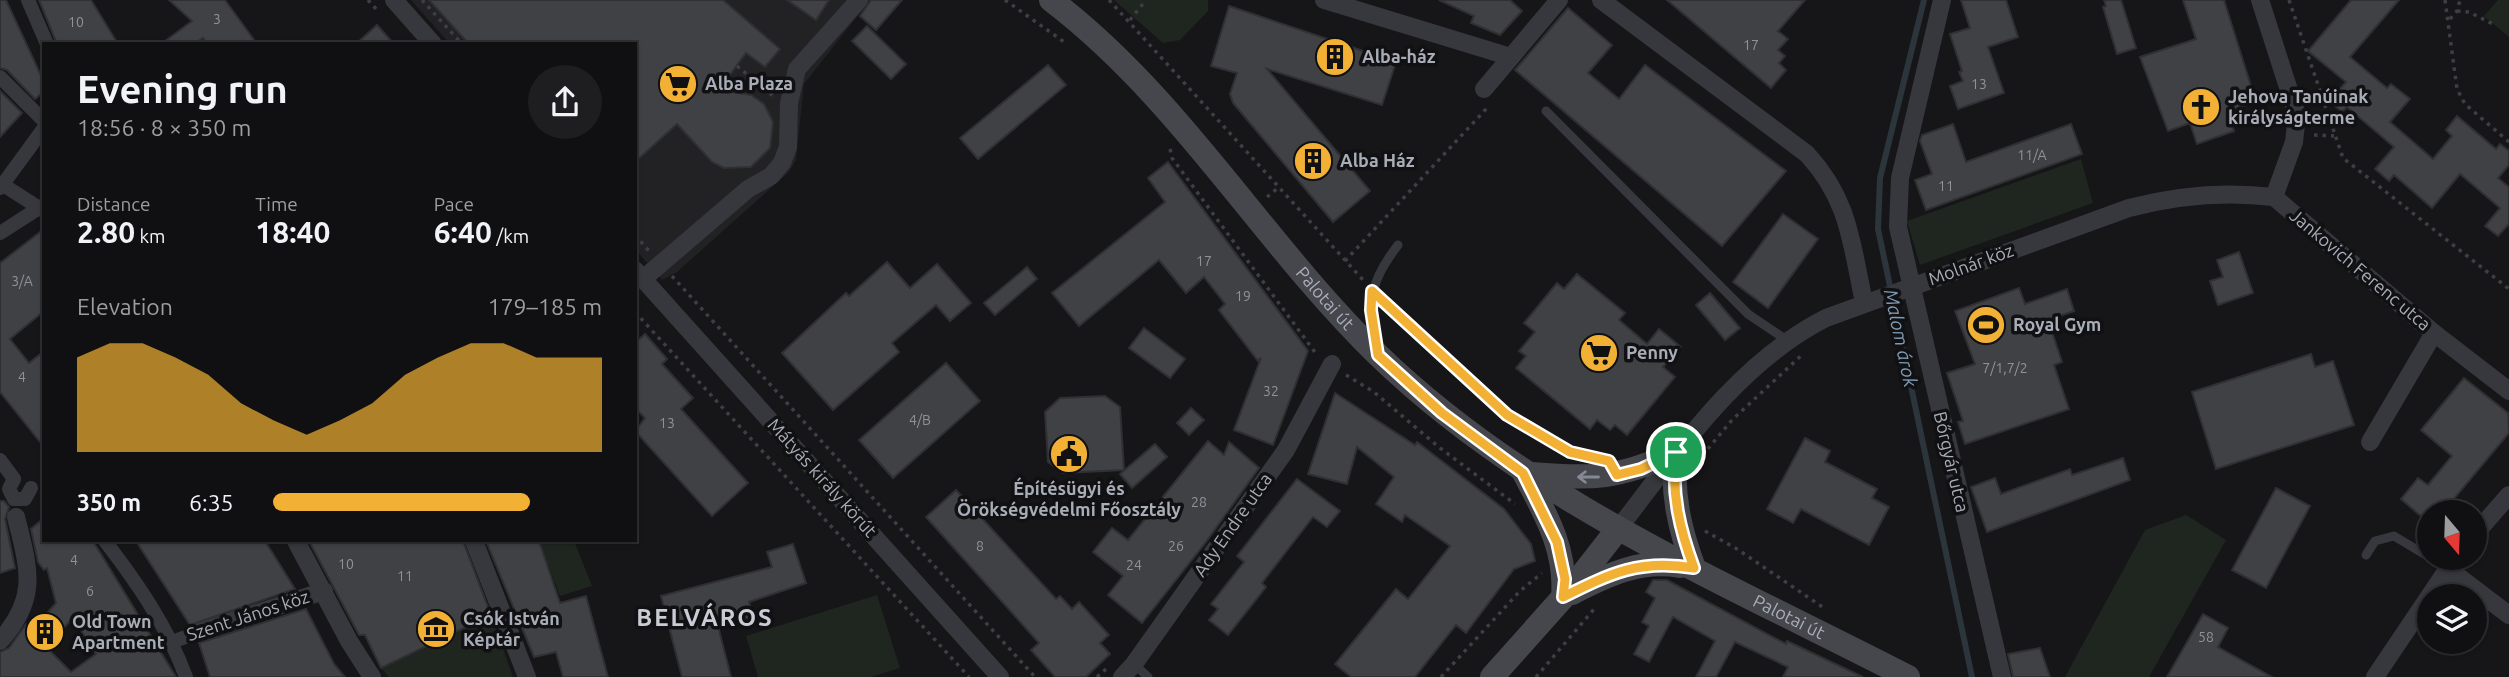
<!DOCTYPE html>
<html lang="en">
<head>
<meta charset="utf-8">
<style>
	body { margin:0; font-family:Ubuntu,sans-serif; background:#1e1e20; color:#f1f3f6; height:100vh; display:flex; flex-direction:column; font-size:26px; white-space:nowrap }
	* { box-sizing:border-box; margin:0 }
	p { font-size:23px; color:#9c9d9f }
	.icon { flex:none; width:38px; height:38px; fill:none; stroke:currentColor; stroke-width:2; stroke-linecap:round; stroke-linejoin:round }
	.map { position:relative; flex:1; overflow:hidden }
	.sheet { position:absolute; left:42px; top:42px; width:595px; height:500px; display:flex; flex-direction:column; background:#101012; border-radius:0px; box-shadow:0 2px 5px #0004,0 0 0 2px #303032 }
	.sheet>* { flex:none }
	.needle { width:46px; rotate:161deg }
	.buttons { position:absolute; left:2417px; top:500px; display:grid; gap:14px }
	.buttons a { display:grid; place-items:center; width:70px; height:70px; border-radius:50%; background:#101012; box-shadow:0 2px 5px #0004,0 0 0 2px #303032; font-size:35px }
	.pin { position:absolute; display:grid; place-items:center; width:60px; height:60px; color:#fff; margin:-30px; border:4px solid #fff; border-radius:50%; box-shadow:0 2px 7px #0007 }
	.round { display:grid; place-items:center; flex:none; width:74px; height:74px; border-radius:37px; background:#1e1e20 }
	.head { display:flex; align-items:center; justify-content:space-between; height:119px; padding:0 35px }
	h1 { font-size:38px; font-weight:600; line-height:52px }
	.stats { display:grid; grid-template-columns:repeat(3,1fr); gap:10px; height:119px; padding:7px 35px }
	.stats div { display:grid; align-content:center }
	.stats b { font-size:30px; font-weight:600 }
	.stats small { font-size:19px; font-weight:400 }
	.stats p { font-size:19px }
	.chart { height:196px; padding:14px 35px }
	.chart p { display:flex; justify-content:space-between }
	.chart svg { width:100%; height:126px; margin-top:7px; fill:#f2b134; opacity:.7 }
	ul { padding:0 35px; list-style:none; font-size:23px }
	li { display:grid; grid-template-columns:112px 84px 1fr; align-items:center; height:52px }
	li i { height:18px; border-radius:9px; background:#f2b134 }
	.map>svg:first-child { display:block }
	.built { fill:#222225 }
	.green { fill:#1e261f }
	.lines { fill:none; stroke-linecap:round; stroke-linejoin:round }
	.stream { stroke:#2c353c; stroke-width:6 }
	.building { fill:#404145; stroke:#303034; stroke-width:2; fill-rule:evenodd }
	.path { stroke:#3d3f44; stroke-width:3.5; stroke-dasharray:3.5 5; stroke-linecap:butt }
	.service { stroke:#37383d; stroke-width:9 }
	.pedestrian { stroke:#37383d; stroke-width:14 }
	.minor { stroke:#37383d; stroke-width:18 }
	.secondary { stroke:#45474d; stroke-width:24 }
	.oneway { stroke:#858993 }
	.route-casing { stroke:#fff; stroke-width:14 }
	.route { stroke:#f2b134; stroke-width:9 }
	.labels { text-anchor:middle; stroke-width:7; stroke-linejoin:round; paint-order:stroke }
	.number-label { font-size:14px; fill:#8e929b }
	.poi-label { font-size:18px; font-weight:bold; fill:#a8adb8; stroke:#111113; text-anchor:start }
	.street-label { font-size:18px; fill:#a8adb8; stroke:#111113 }
	.water-label { font-size:19px; font-style:italic; fill:#7f9bb3; stroke:#111113 }
	.district-label { font-size:24px; font-weight:bold; letter-spacing:2px; fill:#c9ccd4; stroke:#111113 }
</style>
</head>
<body>
<div class="map">
<svg width="2509" height="677" viewBox="0 0 2509 677">
	<rect width="100%" height="100%" fill="#161618"/>
	<path class="built" d="M411,0H870L804,84L796,160L789,172L677,272L662,280L635,249V44H450Z"/>
	<g class="green">
		<path d="M1114,0H1208V11L1180,40L1163,43Z"/>
		<path d="M2498,0H2509V37L2484,16Z"/>
		<path d="M2081,159L2093,203L1920,265L1907,221Z"/>
		<path d="M2186,515L2226,540L2149,677H2065L2145,530Z"/>
		<path d="M551,541H574L592,586L560,596L540,544Z"/>
		<path d="M877,595L900,668L871,677H758L746,636Z"/>
		<path d="M491,615L513,677H389L381,668Z"/>
	</g>
	<g class="lines">
		<path class="stream" d="M1924,0L1880,178L1878,229L1972,677"/>
	</g>
	<g class="building">
		<path d="M0,0H6L44,82V91L35,99L7,70L0,68Z"/>
		<path d="M39,0H91L118,44H57Z"/>
		<path d="M169,0H225L257,44H207L203,38L194,44H161L192,21Z"/>
		<path d="M429,0H723L780,49L765,67L746,53L719,90L751,95L764,104L773,122L770,148L751,167L724,168L712,162L677,124L635,162V44H469Z"/>
		<path d="M787,0H829L816,20Z"/>
		<path d="M871,0H902L876,30L860,16Z"/>
		<path d="M1439,0H1510L1522,11L1500,35L1471,23L1474,16Z"/>
		<path d="M1667,0H1805L1778,31L1788,39L1778,50L1785,56L1779,63L1786,70L1771,88Z"/>
		<path d="M1961,0H2006L2018,37L1988,47L2004,93L1958,109L1950,86L1963,81L1959,72L1962,71L1950,34L1970,28Z"/>
		<path d="M2104,0H2121L2136,48L2117,54L2103,7L2106,6Z"/>
		<path d="M2183,0H2224L2256,102L2228,111L2234,131L2197,144L2190,123L2168,131L2140,57L2196,39Z"/>
		<path d="M2351,0H2399L2350,57L2387,88L2391,84L2410,99L2390,122L2433,159L2452,136L2446,130L2457,116L2496,149L2500,144L2509,151V165L2498,178L2509,187V224L2498,236L2485,226L2500,208L2460,174L2432,208L2394,175L2389,181L2375,169L2394,147L2347,107L2342,112L2329,101L2346,82L2308,51Z"/>
		<path d="M1229,6L1396,62L1382,105L1267,69L1370,191L1333,222L1233,103L1230,94L1237,73L1211,66Z"/>
		<path d="M1568,8L1612,45L1588,73L1619,99L1645,65L1786,171L1722,246L1515,70Z"/>
		<path d="M377,25L394,44H356Z"/>
		<path d="M867,26L906,64L891,79L852,41Z"/>
		<path d="M1048,65L1066,85L978,159L960,138Z"/>
		<path d="M0,91L22,113L0,137Z"/>
		<path d="M1953,124L1966,162L2071,124L2082,154L1926,210L1915,180L1932,174L1920,141L1922,135Z"/>
		<path d="M1168,162L1308,351L1273,445L1234,430L1261,358L1258,361L1219,310L1225,304L1204,277L1186,293L1159,260L1079,326L1052,293L1165,202L1148,178Z"/>
		<path d="M1783,214L1818,239L1768,308L1733,282Z"/>
		<path d="M44,229V311L10,339L29,363L44,351V447L0,392V263Z"/>
		<path d="M2239,252L2253,293L2218,305L2210,281L2223,277L2217,260Z"/>
		<path d="M887,262L910,288L937,264L971,303L950,321L936,305L892,343L899,352L833,410L782,353L846,293L849,296Z"/>
		<path d="M1027,267L1037,279L995,315L984,303Z"/>
		<path d="M1577,274L1625,313L1619,320L1647,344L1659,329L1681,347L1663,367L1675,377L1627,435L1615,425L1610,430L1597,420L1590,429L1516,368L1526,356L1519,351L1535,332L1524,323L1557,283L1564,289Z"/>
		<path d="M2019,288L2025,304L2067,289L2074,311L2048,320L2062,362L2054,365L2069,409L1965,444L1958,422L1963,421L1947,373L1975,364L1955,311Z"/>
		<path d="M1710,293L1740,328L1725,340L1696,305Z"/>
		<path d="M1144,328L1185,359L1170,378L1129,348Z"/>
		<path d="M645,334L667,359L662,364L693,398L681,409L748,483L712,516L635,431L645,418L635,408V343Z"/>
		<path d="M2311,354L2315,367L2333,361L2354,425L2216,469L2192,392Z"/>
		<path d="M946,363L980,401L893,478L859,440Z"/>
		<path d="M2464,378L2508,413L2509,433L2442,513H2429V523L2401,499L2418,478L2428,485L2452,456L2421,430Z"/>
		<path d="M1335,393L1415,445L1417,442L1504,509L1531,544L1535,561L1514,569L1466,633L1456,625L1415,677H1351L1335,664L1396,589L1408,599L1450,546L1405,515L1402,522L1376,504L1394,477L1357,447L1347,484L1308,474Z"/>
		<path d="M1105,396L1120,407L1124,470L1063,473L1048,462L1045,412L1060,398Z"/>
		<path d="M1191,408L1204,420L1189,435L1177,423Z"/>
		<path d="M1805,438L1830,451L1825,462L1877,489L1872,498L1889,507L1869,545L1801,509L1793,523L1767,509Z"/>
		<path d="M1208,441L1224,455L1229,442L1259,468L1206,542L1142,623L1108,595L1123,576L1093,552L1112,528L1128,540Z"/>
		<path d="M1155,444L1167,457L1132,488L1120,474Z"/>
		<path d="M2123,458L2130,480L1987,532L1971,487L1995,478L2001,494L2070,469L2072,475Z"/>
		<path d="M1297,479L1340,511L1327,527L1313,517L1262,583L1266,587L1228,635L1209,620L1218,609L1211,604L1244,562L1237,556Z"/>
		<path d="M2276,488L2310,506L2266,588L2232,570Z"/>
		<path d="M956,490L1056,599L1060,596L1072,609L1079,602L1109,635L1100,643L1110,654L1086,677H1055L1031,650L1039,643L926,517Z"/>
		<path d="M0,501H4L9,507L5,519L15,568L0,573Z"/>
		<path d="M44,518V541H93L176,677H0V652L9,648L26,624L32,630L56,603L47,568L44,570L38,562L31,529ZM73,618L96,654L71,672L46,647Z"/>
		<path d="M136,541H265L295,589L190,625Z"/>
		<path d="M309,541H463L491,615L381,668L365,635H359Z"/>
		<path d="M486,541H539L560,603L586,596L608,677H563L556,652L534,657Z"/>
		<path d="M793,544L806,583L749,602L753,617L718,626L731,677H682L661,596L772,567L767,552Z"/>
		<path d="M1653,580H1667L1786,644L1787,641L1863,677H1783L1788,667L1735,642L1716,677H1696L1715,641L1673,617L1649,662L1634,654L1649,626L1642,622L1655,598L1646,592Z"/>
		<path d="M306,609L334,664L345,677H210L199,643Z"/>
		<path d="M2203,614L2228,628L2218,647L2272,677H2167Z"/>
		<path d="M2040,648L2050,677H2013L2008,654Z"/>
	</g>
	<g class="lines">
		<g class="path">
			<path d="M368,0L378,11"/>
			<path d="M422,0L462,44"/>
			<path d="M1005,0L1067,44"/>
			<path d="M1109,0L1364,281"/>
			<path d="M2289,0L2343,158L2509,289"/>
			<path d="M2445,0L2457,89L2465,104L2509,142"/>
			<path d="M2457,11L2469,12L2493,24"/>
			<path d="M2450,19L2457,11L2460,0"/>
			<path d="M1130,20L1146,0"/>
			<path d="M737,66L773,96"/>
			<path d="M2315,125L2329,119"/>
			<path d="M2314,135L2334,136"/>
			<path d="M1170,149L1172,158L1317,355"/>
			<path d="M1267,197L1278,188"/>
			<path d="M635,235L650,252"/>
			<path d="M1345,261L1487,108"/>
			<path d="M672,276L1035,677"/>
			<path d="M1386,304L1507,416L1573,453"/>
			<path d="M635,312L969,677"/>
			<path d="M1346,375L1374,392L1440,448L1515,504"/>
			<path d="M1697,462L1732,420L1804,353"/>
			<path d="M1705,531L1737,549L1824,608"/>
			<path d="M1097,677L1106,669"/>
			<path d="M1441,677L1520,591L1542,573"/>
			<path d="M1536,677L1595,608"/>
		</g>
		<g class="service">
			<path d="M1546,111L1748,314L1788,341"/>
			<path d="M1376,343C1369,297 1369,283 1398,245"/>
			<path d="M2366,555L2375,541L2394,536L2429,557"/>
			<path d="M1134,664L1148,677"/>
		</g>
		<g class="pedestrian">
			<path d="M28,0L47,44"/>
			<path d="M0,77L44,121"/>
			<path d="M0,183L44,211"/>
			<path d="M0,188L44,128"/>
			<path d="M0,233L42,206"/>
			<path d="M0,460L14,479"/>
			<path d="M14,479L9,489L14,499H25L31,488"/>
			<path d="M105,541C138,584 167,626 186,677"/>
			<path d="M172,642L199,632"/>
		</g>
		<g class="minor">
			<path d="M394,0L433,44"/>
			<path d="M1324,0L1511,57"/>
			<path d="M1601,0L1807,154C1850,201 1851,243 1864,302"/>
			<path d="M1942,0L1900,178L1898,227L2002,677"/>
			<path d="M2260,0L2297,115L2294,142L2274,197"/>
			<path d="M1484,89L1559,0"/>
			<path d="M2274,197L2434,333L2509,391"/>
			<path d="M635,270L1000,677"/>
			<path d="M643,279L748,189L771,176L782,163L788,147L789,103L797,69L859,0"/>
			<path d="M2370,442L2434,333"/>
			<path d="M1618,529C1678,452 1737,363 1826,318L2129,208C2178,195 2224,191 2274,197"/>
			<path d="M2474,535L2509,495"/>
			<path d="M296,541L349,641L372,677"/>
			<path d="M474,541L527,677"/>
			<path d="M2447,568L2509,615"/>
			<path d="M199,632L324,591"/>
			<path d="M0,641C39,598 29,569 16,517"/>
			<path d="M1122,677L1134,664L1286,450L1332,364"/>
			<path d="M2375,677L2455,558"/>
		</g>
		<g class="secondary">
			<path id="s1" d="M1051,0C1181,99 1262,242 1378,355C1529,501 1724,582 1908,677"/>
			<path d="M1676,452C1671,494 1680,530 1694,568"/>
			<path d="M1524,473C1545,513 1567,550 1563,597"/>
			<path d="M1531,474C1593,479 1619,479 1676,452"/>
			<path d="M1572,593C1607,575 1640,559 1680,566"/>
			<path d="M1492,677L1575,584L1618,529"/>
		</g>
	</g>
	<defs><path id="oneway-shaft" d="M-6 0H5M1.5-3L5.5 0L1.5 3" fill="none" stroke-width="1.6" stroke-linecap="round" stroke-linejoin="round" transform="scale(1.75)"/></defs>
	<use class="oneway" href="#oneway-shaft" transform="translate(1588 477) rotate(180)"/>
	<g class="lines">
		<g class="route-casing">
			<path id="route" d="M1372,291L1507,415L1570,452L1609,461L1617,475L1641,469L1676,452C1671,494 1680,530 1694,568C1640,559 1611,573 1563,597L1565,579L1557,542L1523,473L1442,413L1378,355L1371,310Z"/>
		</g>
		<use href="#route" class="route"/>
	</g>
	<defs>
		<g id="building-disc" transform="scale(2.0125)"><circle r="9.5" fill="#f2b134" stroke="#111113"/><path d="M-4-6H4V6H1V3H-1V6H-4ZM-2.5-4.3h1.7v1.8h-1.7ZM.8-4.3h1.7v1.8H.8ZM-2.5-1h1.7V.8h-1.7ZM.8-1h1.7V.8H.8Z" fill="#111"/></g>
		<g id="supermarket-disc" transform="scale(2.0125)"><circle r="9.5" fill="#f2b134" stroke="#111113"/><path d="M-6-5.5h2.5l.6 2H6L4.5 2H-2.5L-4.4-4H-6ZM-1.5 3.2a1.3 1.3 0 1 0 .1 0ZM3 3.2a1.3 1.3 0 1 0 .1 0Z" fill="#111"/></g>
		<g id="church-disc" transform="scale(2.0125)"><circle r="9.5" fill="#f2b134" stroke="#111113"/><path d="M-1.2-6h2.4v3.5h3.3v2.4h-3.3V6h-2.4V-.1h-3.3v-2.4h3.3Z" fill="#111"/></g>
		<g id="stadium-disc" transform="scale(2.0125)"><circle r="9.5" fill="#f2b134" stroke="#111113"/><path d="M0-5a6.5 5 0 1 0 0 10a6.5 5 0 1 0 0-10ZM-3.5-1.8h7v3.6h-7Z" fill="#111"/></g>
		<g id="civic-disc" transform="scale(2.0125)"><circle r="9.5" fill="#f2b134" stroke="#111113"/><path d="M-.6-6.5H3V-4.5H.6V-3L4-1V1h2V6H-6V1h2V-1L-.6-3ZM-1.2 2.5V6h2.4V2.5Z" fill="#111"/></g>
		<g id="museum-disc" transform="scale(2.0125)"><circle r="9.5" fill="#f2b134" stroke="#111113"/><path d="M0-6L6-3V-2H-6V-3ZM-5-1h2V3h-2ZM-1-1h2V3h-2ZM3-1h2V3H3ZM-6 4H6V6H-6Z" fill="#111"/></g>
	</defs>
	<g fill-rule="evenodd">
		<use href="#building-disc" x="1335" y="57"/>
		<use href="#supermarket-disc" x="678" y="84"/>
		<use href="#church-disc" x="2201" y="107"/>
		<use href="#building-disc" x="1313" y="161"/>
		<use href="#stadium-disc" x="1986" y="325"/>
		<use href="#supermarket-disc" x="1599" y="353"/>
		<use href="#civic-disc" x="1069" y="454"/>
		<use href="#museum-disc" x="436" y="629"/>
		<use href="#building-disc" x="45" y="632"/>
	</g>
	<g class="labels">
		<g class="number-label">
			<text x="217" y="24">3</text>
			<text x="76" y="27">10</text>
			<text x="1751" y="50">17</text>
			<text x="1979" y="89">13</text>
			<text x="2032" y="160">11/A</text>
			<text x="1946" y="191">11</text>
			<text x="1204" y="266">17</text>
			<text x="22" y="286">3/A</text>
			<text x="1243" y="301">19</text>
			<text x="2005" y="373">7/1,7/2</text>
			<text x="22" y="382">4</text>
			<text x="1271" y="396">32</text>
			<text x="920" y="425">4/B</text>
			<text x="667" y="428">13</text>
			<text x="1199" y="507">28</text>
			<text x="980" y="551">8</text>
			<text x="1176" y="551">26</text>
			<text x="74" y="565">4</text>
			<text x="346" y="569">10</text>
			<text x="1134" y="570">24</text>
			<text x="405" y="581">11</text>
			<text x="90" y="596">6</text>
			<text x="2206" y="642">58</text>
		</g>
		<g class="poi-label">
			<text x="1362" y="63">Alba-ház</text>
			<text x="705" y="90">Alba Plaza</text>
			<text x="2228" y="103">Jehova Tanúinak<tspan x="2228" dy="21">királyságterme</tspan></text>
			<text x="1340" y="167">Alba Ház</text>
			<text x="2013" y="331">Royal Gym</text>
			<text x="1626" y="359">Penny</text>
			<text x="1069" y="495" text-anchor="middle">Építésügyi és<tspan x="1069" dy="21">Örökségvédelmi Főosztály</tspan></text>
			<text x="463" y="625">Csók István<tspan x="463" dy="21">Képtár</tspan></text>
			<text x="72" y="628">Old Town<tspan x="72" dy="21">Apartment</tspan></text>
		</g>
		<g class="street-label">
			<text transform="translate(1971 265) rotate(-20)" y="6">Molnár köz</text>
			<text transform="translate(2360 270) rotate(40)" y="6">Jankovich Ferenc utca</text>
			<text dy="6" stroke="none"><textPath href="#s1" startOffset="406">Palotai út</textPath></text>
			<text transform="translate(1951 462) rotate(77)" y="6">Bőrgyár utca</text>
			<text transform="translate(822 478) rotate(48)" y="6">Mátyás király körút</text>
			<text transform="translate(1233 525) rotate(-55)" y="6">Ady Endre utca</text>
			<text transform="translate(248 616) rotate(-18)" y="6">Szent János köz</text>
			<text dy="6" stroke="none"><textPath href="#s1" startOffset="973">Palotai út</textPath></text>
		</g>
		<g class="water-label">
			<text transform="translate(1901 338) rotate(78)" y="7">Malom árok</text>
		</g>
		<g class="district-label">
			<text x="705" y="626">BELVÁROS</text>
		</g>
	</g>
</svg>
<div class="buttons">
<a><svg class="needle" viewBox="-14 -14 28 28"><path d="M0-13l5 13h-10z" fill="#e53935"/><path d="M0 13l5-13h-10z" fill="#9c9d9f"/></svg></a>
<a><svg class="icon" aria-label="layers" viewBox="0 0 24 24"><path d="M12 4l9 5-9 5-9-5zM3 14l9 5 9-5"/></svg></a>
</div>
<div class="pin" style="left:1676px;top:452px;background:#1e9e55"><svg class="icon" aria-label="arrive" viewBox="0 0 24 24"><path d="M6 21V4h12l-3 4 3 4H6"/></svg></div>
<section class="sheet">
<div class="head"><div><h1>Evening run</h1><p>18:56 · 8 × 350 m</p></div><a class="round"><svg class="icon" aria-label="share" viewBox="0 0 24 24"><path d="M12 15V3M7 8l5-5 5 5M5 13v7h14v-7"/></svg></a></div>
<div class="stats">
<div><p>Distance</p><b>2.80<small> km</small></b></div>
<div><p>Time</p><b>18:40</b></div>
<div><p>Pace</p><b>6:40<small> /km</small></b></div>
</div>
<div class="chart"><p><span>Elevation</span>179–185 m</p>
<svg viewBox="0 0 160 44" preserveAspectRatio="none"><path d="M0 44V11L10 6L20 6L30 11L40 17L50 27L60 33L70 38L80 33L90 27L100 17L110 11L120 6L130 6L140 11L150 11L160 11V44z"/></svg>
</div>
<ul>
<li><b>350 m</b>6:35<i style="width:78%"></i></li>
</ul>
</section>
</div>
</body>
</html>
